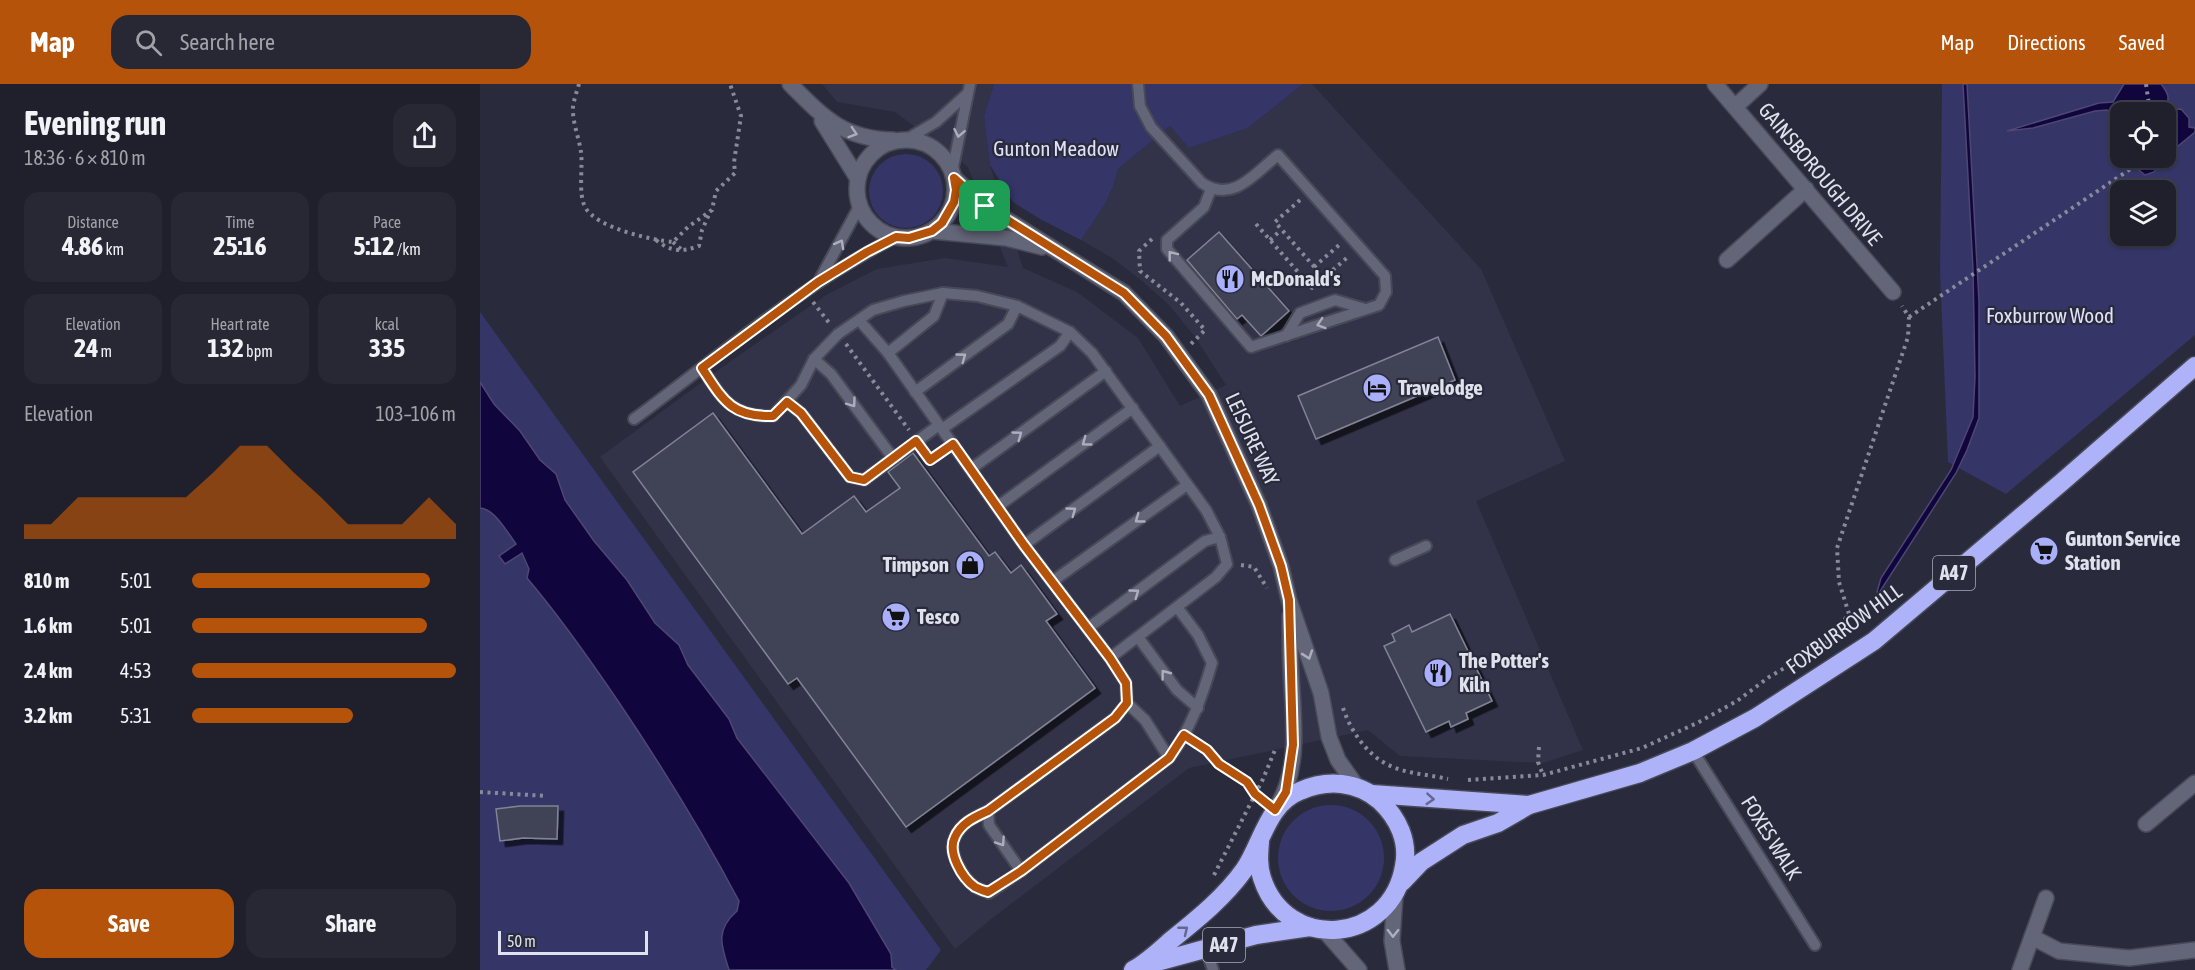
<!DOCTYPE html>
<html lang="en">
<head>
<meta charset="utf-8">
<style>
	body { margin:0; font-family:"Asap Condensed",sans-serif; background:#272834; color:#f1f3f6; height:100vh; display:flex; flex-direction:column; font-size:22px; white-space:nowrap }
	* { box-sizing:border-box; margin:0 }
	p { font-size:20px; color:#a1a3a9 }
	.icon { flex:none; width:33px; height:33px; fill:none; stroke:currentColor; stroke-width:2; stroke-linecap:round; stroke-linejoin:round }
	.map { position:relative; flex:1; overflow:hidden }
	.side { display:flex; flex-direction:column; background:#1f202c; width:480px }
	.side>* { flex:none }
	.controls { position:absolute; left:1630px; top:18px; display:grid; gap:12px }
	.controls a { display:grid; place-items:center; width:66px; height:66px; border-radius:12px; background:#1f202c; box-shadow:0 2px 4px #0004,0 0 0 2px #3c3e48; font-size:30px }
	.scale { position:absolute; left:18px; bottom:15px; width:150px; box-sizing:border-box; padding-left:6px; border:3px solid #dfe1ec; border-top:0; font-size:16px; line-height:21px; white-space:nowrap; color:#dfe1ec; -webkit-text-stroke:4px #292a3b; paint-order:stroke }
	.pin { position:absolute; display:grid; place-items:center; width:51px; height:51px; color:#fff; margin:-26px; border-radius:12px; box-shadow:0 3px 9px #0006 }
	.round { display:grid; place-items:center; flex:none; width:63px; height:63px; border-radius:18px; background:#272834 }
	.head { display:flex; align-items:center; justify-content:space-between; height:102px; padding:0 24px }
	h1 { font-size:33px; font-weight:700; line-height:45px }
	.metrics { display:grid; grid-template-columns:repeat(3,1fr); gap:9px; height:102px; padding:6px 24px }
	.metrics div { display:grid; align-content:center; border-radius:15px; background:#272834; text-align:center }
	.metrics b { font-size:26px; font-weight:700 }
	.metrics small { font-size:16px; font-weight:400 }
	.metrics p { font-size:16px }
	.chart { height:168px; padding:12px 24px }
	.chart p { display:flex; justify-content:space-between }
	.chart svg { width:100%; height:108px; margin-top:6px; fill:#b45309; opacity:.7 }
	.action { display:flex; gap:12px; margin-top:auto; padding:12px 24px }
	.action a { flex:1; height:69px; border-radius:18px; background:#b45309; color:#fff; font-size:24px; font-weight:700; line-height:69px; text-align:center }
	.action a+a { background:#272834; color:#f1f3f6 }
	ul { padding:0 24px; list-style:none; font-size:20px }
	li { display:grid; grid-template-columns:96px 72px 1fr; align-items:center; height:45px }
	li i { height:15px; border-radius:8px; background:#b45309 }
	header { display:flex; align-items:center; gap:36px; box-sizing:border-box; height:84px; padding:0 30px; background:#b45309; color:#fff }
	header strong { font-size:28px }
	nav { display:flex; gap:33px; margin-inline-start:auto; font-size:21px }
	.search { width:420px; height:54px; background:#272834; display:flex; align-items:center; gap:15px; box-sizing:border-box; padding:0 21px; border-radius:18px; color:#a1a3a9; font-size:22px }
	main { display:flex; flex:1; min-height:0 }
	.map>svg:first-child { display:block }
	.built { fill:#323349 }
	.green { fill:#353568; fill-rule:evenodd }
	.water { fill:#10053d; stroke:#4e4772; stroke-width:1.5 }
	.building { fill:#414254; stroke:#818397; stroke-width:1.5; filter:url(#shadow) }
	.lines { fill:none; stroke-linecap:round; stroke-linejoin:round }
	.lane-casing { stroke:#474956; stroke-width:14 }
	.street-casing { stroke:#474956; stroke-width:18 }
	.highway-casing { stroke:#474956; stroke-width:21 }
	.path { stroke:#888a98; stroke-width:4; stroke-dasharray:3 4.5; stroke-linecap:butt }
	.lane { stroke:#636578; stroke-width:10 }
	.street { stroke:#636578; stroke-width:15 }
	.highway { stroke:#adb2f9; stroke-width:18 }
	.oneway { stroke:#adafbe }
	.oneway2 { stroke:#646790 }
	.route-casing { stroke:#fff; stroke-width:12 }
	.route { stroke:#b45309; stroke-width:8 }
	.labels { text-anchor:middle; stroke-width:4.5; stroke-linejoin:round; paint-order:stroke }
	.shield { fill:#292a3b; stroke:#a8aab7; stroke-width:1.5 }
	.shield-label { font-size:20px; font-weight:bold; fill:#dfe1ec }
	.park-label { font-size:21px; fill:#dfe1f8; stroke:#292a3b }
	.street-label { font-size:21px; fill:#dfe1ec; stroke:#292a3b }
	.poi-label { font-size:21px; font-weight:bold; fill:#dfe1ec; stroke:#292a3b; text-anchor:start }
</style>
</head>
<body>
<header>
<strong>Map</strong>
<div class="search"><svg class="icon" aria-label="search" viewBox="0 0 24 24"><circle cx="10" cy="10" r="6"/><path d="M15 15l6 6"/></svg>Search here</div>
<nav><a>Map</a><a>Directions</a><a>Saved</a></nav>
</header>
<main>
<section class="side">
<div class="head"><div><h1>Evening run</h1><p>18:36 · 6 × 810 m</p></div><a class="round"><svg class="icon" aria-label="share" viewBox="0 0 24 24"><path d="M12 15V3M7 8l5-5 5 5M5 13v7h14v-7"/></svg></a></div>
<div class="metrics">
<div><p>Distance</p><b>4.86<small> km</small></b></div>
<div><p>Time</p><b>25:16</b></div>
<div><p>Pace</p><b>5:12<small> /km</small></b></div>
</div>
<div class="metrics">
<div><p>Elevation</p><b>24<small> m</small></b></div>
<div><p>Heart rate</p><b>132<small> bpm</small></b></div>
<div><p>kcal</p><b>335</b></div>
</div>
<div class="chart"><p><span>Elevation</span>103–106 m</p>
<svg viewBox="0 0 160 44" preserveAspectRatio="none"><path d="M0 44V38L10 38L20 27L30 27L40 27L50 27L60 27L70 17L80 6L90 6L100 17L110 27L120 38L130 38L140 38L150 27L160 38V44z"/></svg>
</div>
<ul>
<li><b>810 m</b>5:01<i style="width:90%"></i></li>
<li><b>1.6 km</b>5:01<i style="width:89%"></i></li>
<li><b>2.4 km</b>4:53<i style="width:100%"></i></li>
<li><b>3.2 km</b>5:31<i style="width:61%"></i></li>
</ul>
<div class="action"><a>Save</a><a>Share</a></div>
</section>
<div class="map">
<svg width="1715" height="886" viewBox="0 0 1715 886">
	<defs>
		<filter id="shadow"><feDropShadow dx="5.5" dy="5.5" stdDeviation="0" flood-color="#0009"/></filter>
	</defs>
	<rect width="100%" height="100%" fill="#292a3b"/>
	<path class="built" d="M342,0H514L504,32L510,81L543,184L597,208L658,254L700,322L746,301L715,253L689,221L661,196L632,174L601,156L625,120L633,103L638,85L690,42L709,64L768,44L823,0H832L1001,185L1085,377L996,417L1103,666L1063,679L920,672L888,646L709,684L510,836L475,865L120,373L248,279L346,211L397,185L465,174L528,183L488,83L415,28L357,18Z"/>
	<g class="green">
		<path d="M514,0H823L768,44L709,64L690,42L638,85L633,103L625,120L601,156L560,135L533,118L510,81L504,32Z"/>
		<path d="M1462,0H1715V251L1526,410L1468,378L1460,188ZM1641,28H1686V74H1641ZM1641,106H1686V152H1641Z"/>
		<circle cx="426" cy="107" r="37"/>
		<path d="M0,228L461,866L446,886H0Z"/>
		<circle cx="851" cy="774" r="53"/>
	</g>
	<g class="water">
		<path d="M1483,0H1487L1499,217V334L1487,366L1476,389L1399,509L1397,508L1401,494L1471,386L1493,333L1495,293L1493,185Z"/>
		<path d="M1644,0H1681C1689,10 1690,14 1685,26L1701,25L1709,34V43L1715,44V48L1698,62L1686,64V28H1641V34L1627,26L1615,27L1553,44L1527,47L1619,19L1633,18Z"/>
		<path d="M1657,74H1681V75L1674,88L1665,91L1659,86Z"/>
		<path d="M0,298L14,320L40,347L60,376L76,390L85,416L114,457L147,496L175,539L199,561L208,581L249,635L257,654L369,799L411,870L412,883L416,886H249C241,861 235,846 257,827L259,817C223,749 183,684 140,620C111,577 81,534 47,494L49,485L42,469L25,480L19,472L36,460C27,448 15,425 0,424Z"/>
	</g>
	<g class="building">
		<path d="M739,148L809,227L781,252L762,231L757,235L707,176Z"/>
		<path d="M958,253L975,296L836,355L818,312Z"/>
		<path d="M233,329L322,450L374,412L386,428L420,404L408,388L433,369L509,472L515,468L531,489L541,481L577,530L566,537L615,604L426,743L317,594L308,600L153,388Z"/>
		<path d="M970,530L1012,617L986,629L988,635L971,643L969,637L946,648L904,562L915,557L912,550L929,541L932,548Z"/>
		<path d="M40,722H78L77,755L43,754L20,757L16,725Z"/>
	</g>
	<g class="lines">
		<g class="lane-casing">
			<g id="lane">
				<path d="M658,0L660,22L671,43L722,99C753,120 775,89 798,71L905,192L906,208L899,221L771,263L687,165V156L724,123L731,105"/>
				<path d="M427,55L456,38L487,10"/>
				<path d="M472,88L490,0"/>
				<path d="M340,195L380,121"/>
				<path d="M379,236L408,269L544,461L630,574L646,599L647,619L635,634L508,727C495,733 481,739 475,753C467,768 483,794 495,803C499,805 504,807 509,809L541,787L689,674L665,636L647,619"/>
				<path d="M806,252L820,229L855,216L885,225"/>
				<path d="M408,269L454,232L463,209"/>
				<path d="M334,275L351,290L413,374"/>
				<path d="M222,284C243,316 252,333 293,332L321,301L334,275L358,250L393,226L424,217L463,209L497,212L537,222L590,248L612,269L726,426L740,453L747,480L736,493L630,574"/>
				<path d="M435,308L528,240L537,222"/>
				<path d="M307,318L321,329L370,393L384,396L459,341"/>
				<path d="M154,335C238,273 323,200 416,153"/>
				<path d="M462,345L580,262L590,248"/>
				<path d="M491,385L626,287"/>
				<path d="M517,423L653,324"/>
				<path d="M544,461L680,362"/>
				<path d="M915,476L946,462"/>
				<path d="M573,497L707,401"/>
				<path d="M608,544L725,457L740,453"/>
				<path d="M658,553L697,606L718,624"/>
				<path d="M1213,667L1335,861"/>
				<path d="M689,674C711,645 722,613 732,579L718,551L697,523"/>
				<path d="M508,727L509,741L541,787"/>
				<path d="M726,865L733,886"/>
			</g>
		</g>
		<g class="street-casing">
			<g id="street">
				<path d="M310,0C343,33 363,55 413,56"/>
				<path d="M1235,0L1413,208"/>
				<path d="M1256,22L1280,0"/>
				<path d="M342,37L378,95"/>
				<circle cx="426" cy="105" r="49"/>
				<path d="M474,94L505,122L644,209L686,252L729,311L779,421L801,482L809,516L841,609L849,653L858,676L877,703"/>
				<path d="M452,147L526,154L562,163"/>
				<path d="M1247,176L1326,105"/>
				<path d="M798,721C821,682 813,632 811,588C810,570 810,551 810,532"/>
				<path d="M1666,740L1715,699"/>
				<path d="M915,812L912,857L917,886"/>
				<path d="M843,845L879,886"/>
				<path d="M1552,853L1579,867L1649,874L1715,866"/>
				<path d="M1540,886L1566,814"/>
			</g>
		</g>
		<g class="highway-casing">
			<g id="highway">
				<path d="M892,710L1049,721"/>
				<path d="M922,798L941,778L983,751L1018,739L1049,721L1160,689L1213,667L1275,634L1306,614L1394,557L1582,398L1715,282"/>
				<path d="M666,881L776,851L830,843"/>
				<path d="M653,886C666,879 678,868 689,858C716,836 743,815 764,786C782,760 787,720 820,707C847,695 877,697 900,717C918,734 929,757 924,782C911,861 806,869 782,794C778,782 779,770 780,758"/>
			</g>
		</g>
		<g class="path">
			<path d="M99,0C97,7 94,15 93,23C92,37 99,54 101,68C103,84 98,109 105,123C116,144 172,156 193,158L208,143L232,126L236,107L255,89L254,78L261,32L250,0"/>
			<path d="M1666,0L1670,28"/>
			<path d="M820,116L795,138L844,194"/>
			<path d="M776,140L832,204L869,172"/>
			<path d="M672,155L659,167L660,187L701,219L725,246L711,260"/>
			<path d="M176,156C191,168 202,168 219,162L222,146L231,126"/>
			<path d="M790,156L801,146"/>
			<path d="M193,158L203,167"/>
			<path d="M834,183L859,161"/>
			<path d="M333,218L350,240"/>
			<path d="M1429,233L1667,74"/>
			<path d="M366,260L429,346"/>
			<path d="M445,369L450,376L462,368"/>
			<path d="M761,481L774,483L787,504"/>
			<path d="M863,624C871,648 889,674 913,683C930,690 951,691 968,695"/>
			<path d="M714,658L727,667L739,679L767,698L775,710L783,716"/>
			<path d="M1059,663L1058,678L1063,691"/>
			<path d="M988,696L1063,691L1162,664L1217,639L1257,617L1289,593L1344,561L1369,530L1359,498L1357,464L1428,253L1429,233L1422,222"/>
			<path d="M0,708L67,712"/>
			<path d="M734,791L783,695L795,666"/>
		</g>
		<use href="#lane" class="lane"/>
		<use href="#street" class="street"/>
		<use href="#highway" class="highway"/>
	</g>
	<defs><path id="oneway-chevron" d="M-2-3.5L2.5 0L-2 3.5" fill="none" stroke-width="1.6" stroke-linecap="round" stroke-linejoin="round" transform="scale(1.5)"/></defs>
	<g class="oneway">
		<use href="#oneway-chevron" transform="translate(373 49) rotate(18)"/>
		<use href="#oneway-chevron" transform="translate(479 49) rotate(101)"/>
		<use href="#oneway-chevron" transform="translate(360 160) rotate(-61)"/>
		<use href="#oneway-chevron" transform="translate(692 171) rotate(-128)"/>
		<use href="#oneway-chevron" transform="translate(841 240) rotate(162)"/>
		<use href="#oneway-chevron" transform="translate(482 273) rotate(-36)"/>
		<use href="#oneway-chevron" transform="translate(372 319) rotate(54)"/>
		<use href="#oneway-chevron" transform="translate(538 351) rotate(-36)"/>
		<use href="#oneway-chevron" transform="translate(606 358) rotate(144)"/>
		<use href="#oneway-chevron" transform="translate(592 427) rotate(-36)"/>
		<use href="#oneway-chevron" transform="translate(659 435) rotate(144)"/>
		<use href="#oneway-chevron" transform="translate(655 509) rotate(-36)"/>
		<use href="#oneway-chevron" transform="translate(828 571) rotate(71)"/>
		<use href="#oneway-chevron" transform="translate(685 590) rotate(-127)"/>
		<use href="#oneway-chevron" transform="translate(521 758) rotate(56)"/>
		<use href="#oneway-chevron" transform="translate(913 849) rotate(91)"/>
	</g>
	<g class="oneway2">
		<use href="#oneway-chevron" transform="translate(950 715) rotate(4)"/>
		<use href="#oneway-chevron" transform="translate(704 846) rotate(-39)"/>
	</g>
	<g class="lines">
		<g class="route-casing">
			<path id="route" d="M474,94L505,122L644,209L686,252L729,311L779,421L801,482L809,516L813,661L806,708L795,726L775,710L767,698L739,680L727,666L704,651L689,674L541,787L508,808C504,807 499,805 495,803C482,794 467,768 475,753C481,739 495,733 508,727L635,634L647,619L646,599L630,574L544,461L473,360L450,376L436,357L384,396L370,393L321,329L307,318L293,332C251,333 243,316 222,284L338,198L387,168L416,153L429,154L452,147L462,139L474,118L476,106Z"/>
		</g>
		<use href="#route" class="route"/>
	</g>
	<defs>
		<g id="restaurant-disc" transform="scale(1.5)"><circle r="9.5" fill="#aaaffb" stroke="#292a3b"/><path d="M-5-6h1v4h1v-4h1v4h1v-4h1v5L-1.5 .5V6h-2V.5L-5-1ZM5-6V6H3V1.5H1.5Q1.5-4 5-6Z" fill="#111"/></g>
		<g id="hotel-disc" transform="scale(1.5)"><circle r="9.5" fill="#aaaffb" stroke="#292a3b"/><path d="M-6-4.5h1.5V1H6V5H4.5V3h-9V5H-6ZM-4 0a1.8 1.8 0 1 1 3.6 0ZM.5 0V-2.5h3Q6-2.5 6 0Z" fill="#111"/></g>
		<g id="supermarket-disc" transform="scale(1.5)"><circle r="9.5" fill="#aaaffb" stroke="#292a3b"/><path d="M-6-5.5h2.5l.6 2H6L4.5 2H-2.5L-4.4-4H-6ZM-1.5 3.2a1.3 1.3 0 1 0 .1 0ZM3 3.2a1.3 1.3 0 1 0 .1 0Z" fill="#111"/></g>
		<g id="shop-disc" transform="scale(1.5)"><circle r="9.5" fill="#aaaffb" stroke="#292a3b"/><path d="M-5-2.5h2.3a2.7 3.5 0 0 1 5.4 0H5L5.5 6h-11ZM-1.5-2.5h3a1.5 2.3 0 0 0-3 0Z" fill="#111"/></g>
	</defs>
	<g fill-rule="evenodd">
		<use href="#restaurant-disc" x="750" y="195"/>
		<use href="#hotel-disc" x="897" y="304"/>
		<use href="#supermarket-disc" x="1564" y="467"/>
		<use href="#shop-disc" x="490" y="481"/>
		<use href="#supermarket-disc" x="416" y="533"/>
		<use href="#restaurant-disc" x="958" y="589"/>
	</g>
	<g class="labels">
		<g class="shield">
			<rect x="1453" y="472" width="42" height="34" rx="4.5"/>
			<rect x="723" y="844" width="42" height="34" rx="4.5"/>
		</g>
		<g class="shield-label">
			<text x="1474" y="496">A47</text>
			<text x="744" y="868">A47</text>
		</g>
		<g class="park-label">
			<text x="576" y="72">Gunton Meadow</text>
			<text x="1570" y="239">Foxburrow Wood</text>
		</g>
		<g class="street-label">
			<text transform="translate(1340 90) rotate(50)" y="7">GAINSBOROUGH DRIVE</text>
			<text transform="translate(772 355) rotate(65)" y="7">LEISURE WAY</text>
			<text transform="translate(1364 545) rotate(-36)" y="7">FOXBURROW HILL</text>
			<text transform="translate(1291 754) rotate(58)" y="7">FOXES WALK</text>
		</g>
		<g class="poi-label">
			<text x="771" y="202">McDonald's</text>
			<text x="918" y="311">Travelodge</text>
			<text x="1585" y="462">Gunton Service<tspan x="1585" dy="24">Station</tspan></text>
			<text x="469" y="488" text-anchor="end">Timpson</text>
			<text x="437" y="540">Tesco</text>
			<text x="979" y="584">The Potter's<tspan x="979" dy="24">Kiln</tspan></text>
		</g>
	</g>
</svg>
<div class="controls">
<a><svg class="icon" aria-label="locate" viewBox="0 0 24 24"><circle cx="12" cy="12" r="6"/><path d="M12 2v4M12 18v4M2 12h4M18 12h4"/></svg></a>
<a><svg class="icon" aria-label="layers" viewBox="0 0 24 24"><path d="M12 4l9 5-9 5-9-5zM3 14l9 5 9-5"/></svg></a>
</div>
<div class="scale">50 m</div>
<div class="pin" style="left:505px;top:122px;background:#1e9e55"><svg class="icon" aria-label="arrive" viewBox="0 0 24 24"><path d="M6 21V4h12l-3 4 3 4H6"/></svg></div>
</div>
</main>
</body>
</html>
